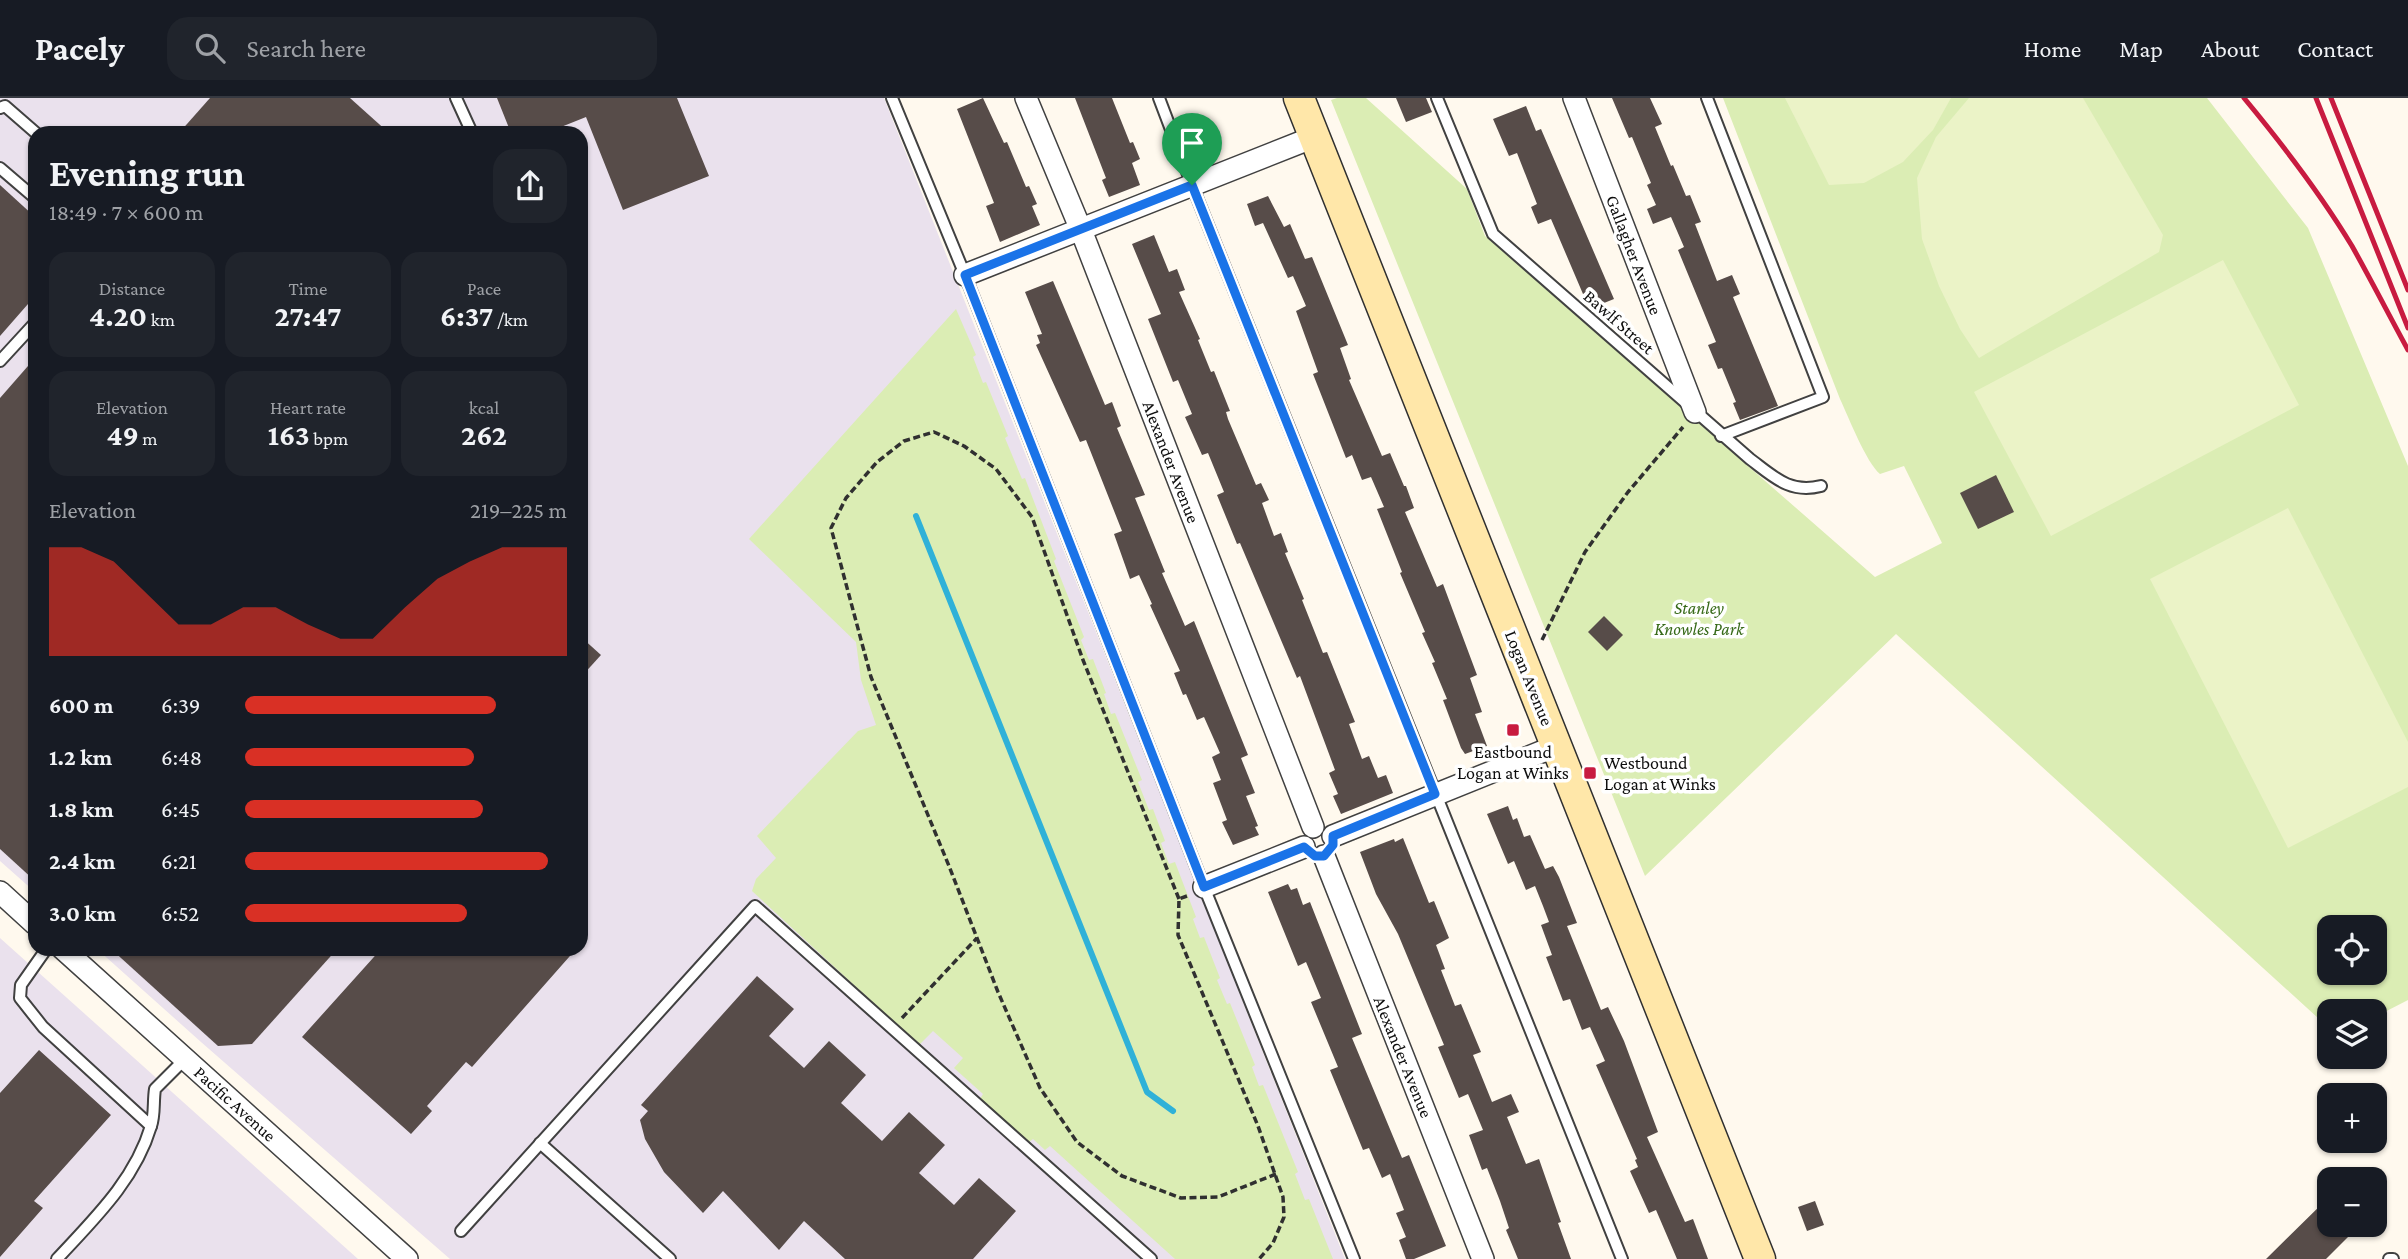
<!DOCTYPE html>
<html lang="en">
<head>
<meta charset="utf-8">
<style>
	body { margin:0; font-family:"Crimson Pro",serif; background:#20242c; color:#f1f3f6; height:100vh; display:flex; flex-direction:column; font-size:26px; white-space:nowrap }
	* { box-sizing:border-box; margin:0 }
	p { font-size:23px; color:#9ea1a6 }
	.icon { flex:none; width:38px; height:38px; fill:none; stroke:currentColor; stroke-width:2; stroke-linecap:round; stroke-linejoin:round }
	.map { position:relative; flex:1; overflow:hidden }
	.details { position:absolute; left:28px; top:28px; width:560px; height:830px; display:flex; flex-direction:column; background:#171b24; border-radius:21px; box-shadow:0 2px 5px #0004 }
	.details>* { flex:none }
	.controls { position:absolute; left:2317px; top:817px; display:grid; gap:14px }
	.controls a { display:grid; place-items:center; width:70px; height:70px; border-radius:14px; background:#171b24; box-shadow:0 2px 5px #0004; font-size:35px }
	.pin { position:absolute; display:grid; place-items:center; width:60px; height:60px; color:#fff; margin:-72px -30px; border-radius:50% 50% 50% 0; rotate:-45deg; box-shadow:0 0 7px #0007 }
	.pin .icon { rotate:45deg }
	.round { display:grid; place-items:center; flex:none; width:74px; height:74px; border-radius:21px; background:#20242c }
	.head { display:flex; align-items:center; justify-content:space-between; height:119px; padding:0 21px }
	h1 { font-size:38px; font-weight:700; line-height:52px }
	.figures { display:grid; grid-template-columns:repeat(3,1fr); gap:10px; height:119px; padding:7px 21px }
	.figures div { display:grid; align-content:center; border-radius:18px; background:#20242c; text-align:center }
	.figures b { font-size:30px; font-weight:700 }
	.figures small { font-size:19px; font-weight:400 }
	.figures p { font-size:19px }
	.chart { height:196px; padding:14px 21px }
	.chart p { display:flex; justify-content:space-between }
	.chart svg { width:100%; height:126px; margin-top:7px; fill:#d93025; opacity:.7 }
	ul { padding:0 21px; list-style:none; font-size:23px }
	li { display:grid; grid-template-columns:112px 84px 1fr; align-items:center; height:52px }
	li i { height:18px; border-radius:9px; background:#d93025 }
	header { display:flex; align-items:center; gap:42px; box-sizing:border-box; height:98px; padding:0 35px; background:#171b24; border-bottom:2px solid #363941 }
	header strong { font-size:33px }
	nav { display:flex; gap:38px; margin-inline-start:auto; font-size:24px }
	.search { width:490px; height:63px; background:#20242c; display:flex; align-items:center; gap:18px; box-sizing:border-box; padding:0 24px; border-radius:21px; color:#9ea1a6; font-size:26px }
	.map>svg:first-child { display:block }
	.industrial { fill:#eae1ed }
	.green { fill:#dbedb4; fill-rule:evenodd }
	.pitch { fill:#ebf3c7 }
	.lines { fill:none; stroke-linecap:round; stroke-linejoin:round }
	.stream { stroke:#2fb1d8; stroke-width:6 }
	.building { fill:#574c49 }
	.lane-casing { stroke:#414141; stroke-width:14 }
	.street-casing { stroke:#414141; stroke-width:24 }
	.secondary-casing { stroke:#303030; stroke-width:33 }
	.path { stroke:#303030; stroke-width:3.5; stroke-dasharray:7 3.5; stroke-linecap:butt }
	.lane { stroke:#fff; stroke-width:10 }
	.street { stroke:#fff; stroke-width:21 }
	.secondary { stroke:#ffe7a9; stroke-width:30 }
	.rail { stroke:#c81b40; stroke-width:5 }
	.route-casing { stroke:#fff; stroke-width:14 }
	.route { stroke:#1a73e8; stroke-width:9 }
	.poi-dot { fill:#c81b40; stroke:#fff; stroke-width:2.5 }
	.labels { text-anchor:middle; stroke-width:7; stroke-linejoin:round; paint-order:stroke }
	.street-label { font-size:18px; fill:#0e0e0e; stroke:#fff }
	.park-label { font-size:18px; font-style:italic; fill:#376a19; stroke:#fff }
	.poi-label { font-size:18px; fill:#0e0e0e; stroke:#fff }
</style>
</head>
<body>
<header>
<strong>Pacely</strong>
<div class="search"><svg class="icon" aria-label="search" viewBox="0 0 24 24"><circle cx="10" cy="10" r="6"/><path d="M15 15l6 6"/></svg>Search here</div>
<nav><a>Home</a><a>Map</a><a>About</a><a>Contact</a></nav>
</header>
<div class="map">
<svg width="2408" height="1161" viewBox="0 0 2408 1161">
	<rect width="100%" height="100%" fill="#fff9ee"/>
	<g class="industrial">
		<path d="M0,0H884L1345,1161H450L201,944L97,851L581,850V35H35V794L0,763Z"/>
		<path d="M0,840L143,968L358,1161H0Z"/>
	</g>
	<g class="green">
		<path d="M1337,0H1366L1467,91L1485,138L1875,479L1942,445L1904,368L1880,376C1866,364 1849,320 1840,301L1723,0H2207L2308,130L2408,368V902L2375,919V914H2329V930L1896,536L1645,778L1331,2ZM2329,830H2375V875H2329Z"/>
		<path d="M956,211L976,257L973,259L983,285L986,284L1008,338L1005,340L1022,381L1025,380L1056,461L1054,463L1084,539L1081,542L1089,562L1093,561L1106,595L1104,596L1111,616L1115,615L1142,682L1138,684L1149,712L1153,711L1165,743L1161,745L1169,766L1175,764L1196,819L1193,821L1200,840L1204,839L1220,880L1217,882L1227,906L1230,905L1255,967L1252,969L1259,988L1263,987L1298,1074L1295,1076L1305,1102L1309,1101L1333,1161H1175L1050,1048L1045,1052L1033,1041L1029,1044L980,1001L983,996L954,970L963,960L933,933L919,947L752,793L756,781L776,760L757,738L858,633L876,627L861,582L856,544L749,441Z"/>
	</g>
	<g class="pitch">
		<path d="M1785,0H1951L1933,32L1903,64L1864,85L1829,87Z"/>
		<path d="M1969,0H2083L2163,137L2159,154L1979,260L1960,231L1939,188L1922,141L1917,80L1936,39Z"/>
		<path d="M2223,162L2299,307L2051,438L1974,294Z"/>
		<path d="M2288,410L2408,644V689L2288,750L2150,481Z"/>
	</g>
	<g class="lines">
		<path class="stream" d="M916,418L1147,994L1173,1013"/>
	</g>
	<g class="building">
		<path d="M210,0H350L389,35H179Z"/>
		<path d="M497,0H677L709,78L623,112L586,19L546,35H511Z"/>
		<path d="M983,0L1004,45L1007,44L1026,89L1029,88L1037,106L1032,108L1040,127L1000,144L986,108L994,105L957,11Z"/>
		<path d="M1075,0H1112L1130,45L1133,44L1140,61L1132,65L1140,87L1109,99L1102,82L1106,80Z"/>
		<path d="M1396,0H1426L1432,14L1406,24Z"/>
		<path d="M1612,0H1650L1662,26L1655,29L1671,68L1673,67L1686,98L1690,97L1701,124L1695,126L1717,183L1732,177L1740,196L1733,199L1778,308L1740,322L1733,305L1736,304L1722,270L1718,271L1708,247L1716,244L1678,152L1684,149L1671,119L1653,126L1647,111L1656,107L1647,87L1651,85L1632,39L1629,40Z"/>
		<path d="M1526,8L1536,33L1541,31L1614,201L1594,209L1588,194L1583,196L1551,121L1538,126L1531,109L1537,106L1517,55L1509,58L1493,21Z"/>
		<path d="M0,87L35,119V198L0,238Z"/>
		<path d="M1268,98L1284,129L1290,126L1305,161L1312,159L1348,247L1340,250L1351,281L1349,282L1382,358L1390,355L1404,388H1406L1414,410L1405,414L1437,489L1443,486L1477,577L1470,580L1482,614L1475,616L1487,648L1465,656L1461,650L1443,602L1447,601L1432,565L1435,564L1422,535L1425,534L1400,475L1402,474L1377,411L1384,409L1371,379L1362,382L1352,357L1346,360L1313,276L1318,274L1296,213L1306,208L1293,178L1288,180L1263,125L1255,128L1247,106Z"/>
		<path d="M1154,137L1169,174L1177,171L1185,192L1179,194L1200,241L1198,242L1211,274L1214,273L1230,313L1226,314L1228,321L1256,387L1261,385L1269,402L1262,405L1274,438L1281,435L1288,454L1285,455L1304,501L1302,502L1323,555L1327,554L1355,624L1349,626L1362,661L1369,658L1378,680L1386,677L1393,695L1341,716L1333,698L1338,696L1329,675L1335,672L1300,578L1297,580L1240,445L1237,446L1217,397L1224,394L1208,355L1202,357L1185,319L1192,316L1178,282L1173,284L1148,221L1161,216L1132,146Z"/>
		<path d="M1053,183L1105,307L1112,304L1121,328L1117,330L1145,397L1135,400L1165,474L1162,475L1185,528L1194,523L1248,657L1241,660L1255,695L1246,698L1258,728L1255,729L1259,737L1233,747L1222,724L1227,722L1213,685L1221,682L1212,659L1220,655L1204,619L1197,622L1186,596L1183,597L1174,575L1180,573L1150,507L1152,506L1139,477L1130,481L1114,436L1122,433L1086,342L1080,344L1036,247L1040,245L1037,237L1042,236L1025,194Z"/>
		<path d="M35,260V783L0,751V300Z"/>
		<path d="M1996,377L2014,414L1978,431L1960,395Z"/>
		<path d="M1604,518L1623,537L1607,553L1588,534Z"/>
		<path d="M581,539L601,557L581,579Z"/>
		<path d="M1508,708L1513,722L1517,720L1524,739L1530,737L1545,771L1553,768L1559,779L1577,825L1567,828L1601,912L1608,909L1624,943L1658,1034L1647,1039L1685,1124L1693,1121L1708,1161H1677L1656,1112L1649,1115L1630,1073L1638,1069L1635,1062L1637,1061L1596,967L1605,963L1590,929L1582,932L1570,901L1563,903L1546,859L1552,857L1541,827L1549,824L1543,808L1535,788L1526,792L1514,763L1508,766L1487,716Z"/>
		<path d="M1403,740L1429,805L1434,803L1449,840L1436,847L1445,871L1441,872L1455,908L1461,906L1481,954L1473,957L1492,1004L1511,996L1519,1014L1507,1019L1526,1066L1539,1061L1561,1124L1558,1125L1571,1161H1518L1506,1132L1509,1130L1500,1103L1487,1070L1482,1072L1469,1037L1483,1032L1468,996L1459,1000L1438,949L1444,947L1398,836L1376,796L1360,754L1394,741L1395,744Z"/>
		<path d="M1288,786L1291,792L1297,790L1303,807L1310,804L1362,936L1352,940L1402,1060L1409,1057L1446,1148L1414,1161H1406L1399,1142L1406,1139L1396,1115L1404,1112L1390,1076L1382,1080L1369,1050L1363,1052L1330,972L1338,969L1311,904L1321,900L1306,864L1298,868L1268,794Z"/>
		<path d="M110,850H338L252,946L218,948Z"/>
		<path d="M382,850H577L472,969L466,964L427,1008L432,1013L411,1036L302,939Z"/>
		<path d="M757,878L794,911L769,938L804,970L829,943L866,977L841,1005L882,1043L909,1014L945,1047L919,1075L954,1107L979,1080L1016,1113L973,1161H845L804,1123L779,1152L723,1093L703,1115L664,1074L645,1041L640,1022L648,1013L641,1007Z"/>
		<path d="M39,952L111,1017L34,1103L43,1110L0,1159V995Z"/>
		<path d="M2329,1099V1127H2360L2326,1161H2266Z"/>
		<path d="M1815,1103L1824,1127L1807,1133L1798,1109Z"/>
	</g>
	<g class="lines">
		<g class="lane-casing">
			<g id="lane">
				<path d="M456,0L472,35"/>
				<path d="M892,0L965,177L1204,789L1354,1161"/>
				<path d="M1159,0L1192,87L1622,1161"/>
				<path d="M1437,0L1493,136L1750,361C1774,379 1790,396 1821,388"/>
				<path d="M1707,0L1823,299L1721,338"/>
				<path d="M0,10L5,8L36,35"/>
				<path d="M0,70L35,100"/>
				<path d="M0,263L35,225"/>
				<path d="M47,850L21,887L20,900L43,929L151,1028"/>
				<path d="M540,1045L670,1161"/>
				<path d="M461,1133L755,808L1151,1161"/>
				<path d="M57,1161C94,1121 135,1082 151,1028C155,1017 153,1003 155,991L185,961"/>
				<path d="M2389,1161H2393"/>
			</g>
		</g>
		<g class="street-casing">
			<g id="street">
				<path d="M1026,0L1081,132L1313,729"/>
				<path d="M1574,0L1695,314"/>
				<path d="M965,177L1314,39"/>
				<path d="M1333,738L1556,648"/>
				<path d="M1324,758L1483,1161"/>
				<path d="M1204,789L1304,749"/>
				<path d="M0,794L35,826"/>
				<path d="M62,850L407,1161"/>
			</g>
		</g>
		<g class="secondary-casing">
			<path id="secondary" d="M1299,0L1760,1161"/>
		</g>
		<g class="path">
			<path d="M1542,542L1585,454L1628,394L1683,329"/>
			<path d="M1187,798L1179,801L1178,837L1258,1028L1283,1099L1284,1119L1273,1145L1259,1161"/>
			<path d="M1179,801L1083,562L1032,419L996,371L964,348L934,334L904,343L877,364L846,400L831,430L871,579L949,768L998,894L1040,990L1077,1044L1122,1078L1181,1100L1218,1099L1276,1076"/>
			<path d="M902,920L977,840"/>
		</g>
		<use href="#lane" class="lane"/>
		<use href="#street" class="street"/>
		<use href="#secondary" class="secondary"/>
		<g class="rail">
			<path d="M2244,0C2283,47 2320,95 2352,148C2371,182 2389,217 2408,252"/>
			<path d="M2316,0L2408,230"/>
			<path d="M2331,0L2408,192"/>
		</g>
	</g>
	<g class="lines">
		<g class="route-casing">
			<path id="route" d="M1192,87L1435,696L1333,738V747L1324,758H1315L1304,749L1204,789L965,177Z"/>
		</g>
		<use href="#route" class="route"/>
	</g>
	<g class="poi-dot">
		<rect x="1506" y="625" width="14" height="14" rx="3.5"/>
		<rect x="1583" y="668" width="14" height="14" rx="3.5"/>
	</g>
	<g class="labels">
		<g class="street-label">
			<text transform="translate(1634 157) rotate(69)" y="6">Gallagher Avenue</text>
			<text transform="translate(1619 224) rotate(41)" y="6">Bawlf Street</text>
			<text transform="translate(1171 364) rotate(69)" y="6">Alexander Avenue</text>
			<text transform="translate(1529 580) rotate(68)" y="6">Logan Avenue</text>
			<text transform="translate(1403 959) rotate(68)" y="6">Alexander Avenue</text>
			<text transform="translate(235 1006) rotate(42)" y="6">Pacific Avenue</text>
		</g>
		<g class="park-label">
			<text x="1699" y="516">Stanley<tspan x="1699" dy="21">Knowles Park</tspan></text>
		</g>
		<g class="poi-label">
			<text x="1513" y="660">Eastbound<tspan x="1513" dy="21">Logan at Winks</tspan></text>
			<text x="1604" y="671" text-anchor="start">Westbound<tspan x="1604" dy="21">Logan at Winks</tspan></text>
		</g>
	</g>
</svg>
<div class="controls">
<a><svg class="icon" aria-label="locate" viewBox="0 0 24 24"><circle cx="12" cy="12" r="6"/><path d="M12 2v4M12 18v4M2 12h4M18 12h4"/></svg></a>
<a><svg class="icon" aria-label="layers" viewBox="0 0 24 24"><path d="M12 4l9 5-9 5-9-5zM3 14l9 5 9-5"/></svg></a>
<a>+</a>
<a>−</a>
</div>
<div class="pin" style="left:1192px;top:87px;background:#1e9e55"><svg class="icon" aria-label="arrive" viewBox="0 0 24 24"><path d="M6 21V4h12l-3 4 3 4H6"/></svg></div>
<section class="details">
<div class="head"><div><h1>Evening run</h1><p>18:49 · 7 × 600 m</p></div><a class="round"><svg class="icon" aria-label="share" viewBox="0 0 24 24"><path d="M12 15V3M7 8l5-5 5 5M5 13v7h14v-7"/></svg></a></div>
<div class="figures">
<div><p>Distance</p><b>4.20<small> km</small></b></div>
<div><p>Time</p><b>27:47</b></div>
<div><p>Pace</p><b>6:37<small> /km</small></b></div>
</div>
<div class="figures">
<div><p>Elevation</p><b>49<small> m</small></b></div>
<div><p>Heart rate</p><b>163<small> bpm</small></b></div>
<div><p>kcal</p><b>262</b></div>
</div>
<div class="chart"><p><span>Elevation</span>219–225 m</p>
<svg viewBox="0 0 160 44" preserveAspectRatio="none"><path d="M0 44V6L10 6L20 11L30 22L40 33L50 33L60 27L70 27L80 33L90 38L100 38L110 27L120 17L130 11L140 6L150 6L160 6V44z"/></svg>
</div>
<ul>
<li><b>600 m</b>6:39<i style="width:78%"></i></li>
<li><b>1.2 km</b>6:48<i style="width:71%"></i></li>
<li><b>1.8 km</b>6:45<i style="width:74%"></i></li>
<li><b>2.4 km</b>6:21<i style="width:94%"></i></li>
<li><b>3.0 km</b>6:52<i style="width:69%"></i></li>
</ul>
</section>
</div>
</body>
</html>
